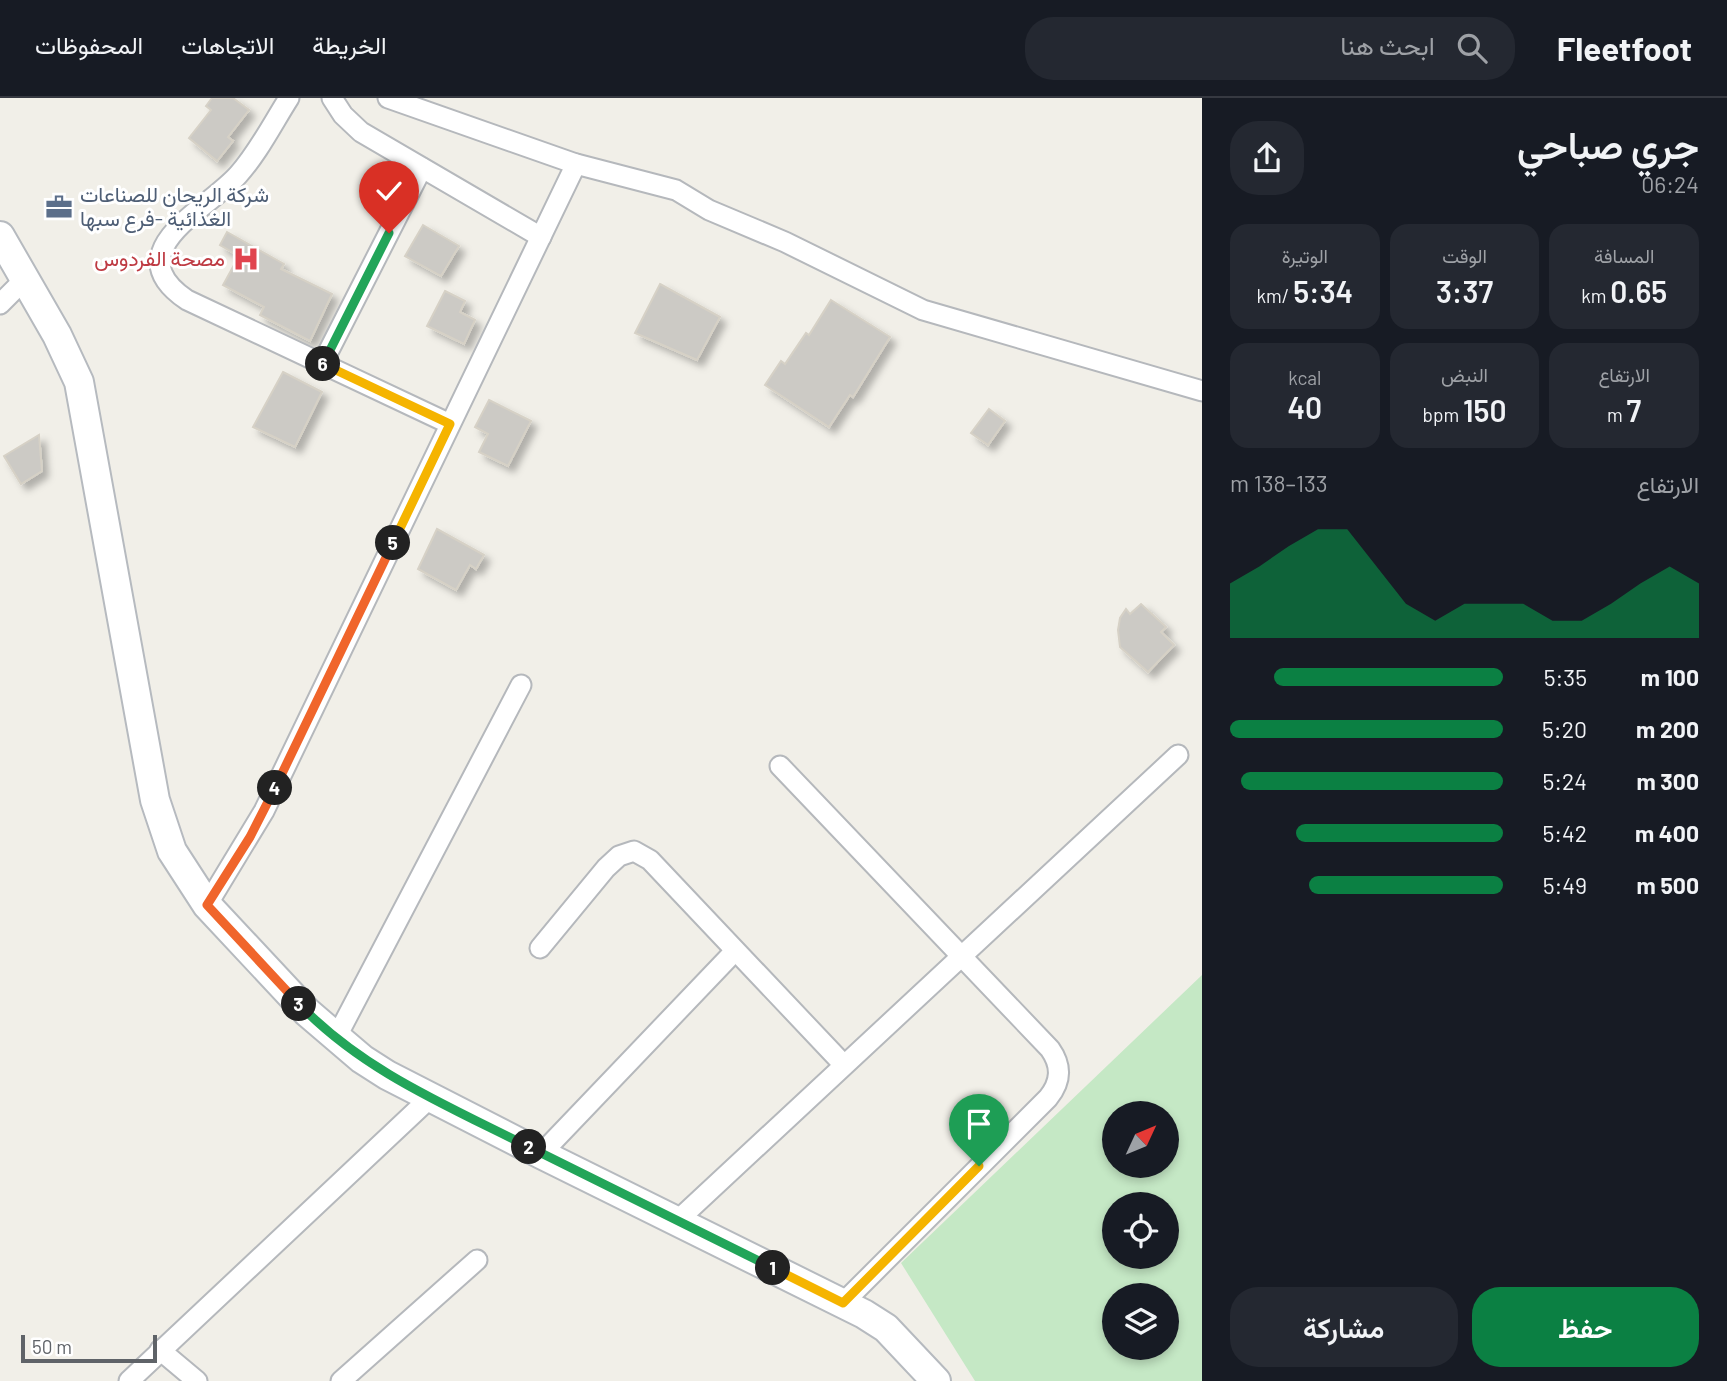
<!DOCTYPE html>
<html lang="ar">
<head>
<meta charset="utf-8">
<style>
	body { margin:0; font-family:Barlow,Vazirmatn,sans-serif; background:#242831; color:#f1f3f6; direction:rtl; height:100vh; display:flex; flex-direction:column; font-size:26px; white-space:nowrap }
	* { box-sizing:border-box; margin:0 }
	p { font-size:23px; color:#9ea1a6 }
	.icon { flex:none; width:38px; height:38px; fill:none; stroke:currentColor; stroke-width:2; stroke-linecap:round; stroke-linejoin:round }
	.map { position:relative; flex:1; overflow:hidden; direction:ltr }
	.sheet { display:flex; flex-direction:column; background:#171b24; width:525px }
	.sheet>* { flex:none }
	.needle { width:46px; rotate:46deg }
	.controls { position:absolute; left:1102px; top:1003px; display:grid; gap:14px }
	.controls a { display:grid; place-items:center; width:77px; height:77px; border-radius:50%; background:#171b24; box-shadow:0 4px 10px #0003; font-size:35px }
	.scale { position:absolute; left:21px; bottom:18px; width:136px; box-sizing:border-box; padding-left:7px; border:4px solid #5f6368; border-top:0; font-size:19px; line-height:24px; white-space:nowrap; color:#5f6368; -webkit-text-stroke:5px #fff; paint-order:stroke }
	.pin { position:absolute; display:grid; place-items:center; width:60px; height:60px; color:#fff; margin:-72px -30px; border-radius:50% 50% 50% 0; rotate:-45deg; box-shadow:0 0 7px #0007 }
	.pin .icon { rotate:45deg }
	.km { position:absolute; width:35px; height:35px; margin:-18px; border-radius:50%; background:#222; color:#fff; font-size:19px; line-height:35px; text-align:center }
	.round { display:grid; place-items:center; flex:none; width:74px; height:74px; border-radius:28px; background:#242831 }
	.overview { display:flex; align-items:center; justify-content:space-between; height:119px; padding:0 28px }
	h1 { font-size:38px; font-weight:600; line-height:52px }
	.metrics { display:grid; grid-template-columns:repeat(3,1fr); gap:10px; height:119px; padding:7px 28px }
	.metrics div { display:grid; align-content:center; border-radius:18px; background:#242831; text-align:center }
	.metrics b { font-size:30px; font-weight:600 }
	.metrics small { font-size:19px; font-weight:400 }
	.metrics p { font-size:19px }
	.chart { height:196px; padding:14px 28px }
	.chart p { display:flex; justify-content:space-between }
	.chart svg { width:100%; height:126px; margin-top:7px; fill:#0b8043; opacity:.7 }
	.button { display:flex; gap:14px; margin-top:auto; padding:14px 28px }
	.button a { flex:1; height:80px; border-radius:28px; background:#0b8043; color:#fff; font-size:28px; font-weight:600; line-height:80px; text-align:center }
	.button a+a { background:#242831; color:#f1f3f6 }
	ul { padding:0 28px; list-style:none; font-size:23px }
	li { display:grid; grid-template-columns:112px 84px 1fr; align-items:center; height:52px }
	li i { height:18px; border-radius:9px; background:#0b8043 }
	header { display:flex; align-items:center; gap:42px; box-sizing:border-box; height:98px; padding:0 35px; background:#171b24; border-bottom:2px solid #363941 }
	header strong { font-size:33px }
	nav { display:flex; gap:38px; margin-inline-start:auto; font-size:24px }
	.search { width:490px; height:63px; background:#242831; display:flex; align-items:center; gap:18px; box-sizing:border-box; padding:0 24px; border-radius:28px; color:#9ea1a6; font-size:26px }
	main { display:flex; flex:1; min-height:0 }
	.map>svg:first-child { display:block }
	.green { fill:#c5e8c5; fill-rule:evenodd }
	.building { fill:#cccac5; stroke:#d6d1c6; stroke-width:2; filter:url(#shadow) }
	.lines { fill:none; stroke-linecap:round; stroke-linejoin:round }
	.street-casing { stroke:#b5b8bc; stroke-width:23 }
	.secondary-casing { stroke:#b6babf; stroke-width:32 }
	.street { stroke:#fff; stroke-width:19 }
	.secondary { stroke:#fff; stroke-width:28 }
	.split-1-casing { stroke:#fff; stroke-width:14 }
	.split-2-casing { stroke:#fff; stroke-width:14 }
	.split-3-casing { stroke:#fff; stroke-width:14 }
	.split-4-casing { stroke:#fff; stroke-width:14 }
	.split-5-casing { stroke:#fff; stroke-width:14 }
	.split-6-casing { stroke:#fff; stroke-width:14 }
	.split-7-casing { stroke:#fff; stroke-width:14 }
	.split-1 { stroke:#f5b400; stroke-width:9 }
	.split-2 { stroke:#22a559; stroke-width:9 }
	.split-3 { stroke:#22a559; stroke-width:9 }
	.split-4 { stroke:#f0652b; stroke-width:9 }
	.split-5 { stroke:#f0652b; stroke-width:9 }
	.split-6 { stroke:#f5b400; stroke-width:9 }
	.split-7 { stroke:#22a559; stroke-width:9 }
	.labels { text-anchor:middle; stroke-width:6; stroke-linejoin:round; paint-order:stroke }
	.service-label { font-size:21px; fill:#4e5e75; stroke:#fff; text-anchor:start }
	.health-label { font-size:21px; fill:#be3a42; stroke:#fff; text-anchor:end }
</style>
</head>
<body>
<header>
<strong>Fleetfoot</strong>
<div class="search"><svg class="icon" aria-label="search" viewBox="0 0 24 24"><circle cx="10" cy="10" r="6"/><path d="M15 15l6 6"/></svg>ابحث هنا</div>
<nav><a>الخريطة</a><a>الاتجاهات</a><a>المحفوظات</a></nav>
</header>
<main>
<section class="sheet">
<div class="overview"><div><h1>جري صباحي</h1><p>06:24</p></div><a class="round"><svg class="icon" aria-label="share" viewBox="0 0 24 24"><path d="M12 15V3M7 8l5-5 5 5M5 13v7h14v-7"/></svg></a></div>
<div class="metrics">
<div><p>المسافة</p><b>0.65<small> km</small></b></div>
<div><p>الوقت</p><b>3:37</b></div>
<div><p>الوتيرة</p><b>5:34<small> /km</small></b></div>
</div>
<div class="metrics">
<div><p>الارتفاع</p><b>7<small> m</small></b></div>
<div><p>النبض</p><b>150<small> bpm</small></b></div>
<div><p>kcal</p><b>40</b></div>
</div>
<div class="chart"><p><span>الارتفاع</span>133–138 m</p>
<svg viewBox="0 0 160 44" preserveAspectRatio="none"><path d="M0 44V25L10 19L20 12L30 6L40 6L50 19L60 32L70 38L80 32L90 32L100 32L110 38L120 38L130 32L140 25L150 19L160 25V44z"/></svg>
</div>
<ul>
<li><b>100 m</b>5:35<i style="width:84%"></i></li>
<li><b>200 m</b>5:20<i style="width:100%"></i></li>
<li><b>300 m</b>5:24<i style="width:96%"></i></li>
<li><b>400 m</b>5:42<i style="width:76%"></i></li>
<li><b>500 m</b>5:49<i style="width:71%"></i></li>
</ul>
<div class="button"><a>حفظ</a><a>مشاركة</a></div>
</section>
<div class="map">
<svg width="1202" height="1283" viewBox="0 0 1202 1283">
	<defs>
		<filter id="shadow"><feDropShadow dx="6" dy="6" stdDeviation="3.5" flood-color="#0004"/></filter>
	</defs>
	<rect width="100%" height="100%" fill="#f1efe8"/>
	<path class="green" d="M1202,877V1283H975L901,1165ZM1115,1015H1167V1068H1115ZM1115,1106H1167V1158H1115ZM1115,1197H1167V1250H1115Z"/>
	<g class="building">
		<path d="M212,0H233L249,12L228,39L233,43L217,63L189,40L211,12L206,8Z"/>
		<path d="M423,127L459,148L441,178L405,158Z"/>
		<path d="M227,134L284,166L281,171L332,196L310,243L260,217L264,209L223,187L239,158L220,147Z"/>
		<path d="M660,186L720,219L697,262L635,235Z"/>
		<path d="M445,193L465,203L460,214L475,222L464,246L427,228Z"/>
		<path d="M831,202L890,239L853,299L850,297L829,329L765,287L781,263L785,266L806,235L809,237Z"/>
		<path d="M283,274L322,294L295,349L253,329Z"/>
		<path d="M489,302L531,323L508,368L479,354L488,336L475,329Z"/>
		<path d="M989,311L1005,323L988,347L971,335Z"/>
		<path d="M39,337L42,373L21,386L4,358Z"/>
		<path d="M437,431L484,457L476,471L470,467L456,492L418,471Z"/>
		<path d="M1141,506L1166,529L1161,534L1174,547L1148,574L1120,549L1118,532L1120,520L1126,511L1130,516Z"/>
	</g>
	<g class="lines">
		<g class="street-casing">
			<g id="street">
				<path d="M289,0C273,25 258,55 238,77C207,112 115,153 187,202L450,326"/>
				<path d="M332,0L343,17L361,34L541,139"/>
				<path d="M388,0L576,66L676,92L709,112L785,144L923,212L1202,293"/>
				<path d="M0,206L25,181"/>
				<path d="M322,266L422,70"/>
				<path d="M780,668L1050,951C1062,968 1061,984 1048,1000L843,1205"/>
				<path d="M207,807L264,713L576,66"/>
				<path d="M540,850L606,770L619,758L634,753L650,762L844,967"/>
				<path d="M336,940L521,587"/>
				<path d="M541,1056L734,854"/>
				<path d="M677,1123L1178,657"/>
				<path d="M160,1252L197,1283"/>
				<path d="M129,1283L431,999"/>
				<path d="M341,1283L477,1162"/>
			</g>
		</g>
		<g class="secondary-casing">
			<path id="secondary" d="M0,138L57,237L79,284L155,702L172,753L207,807L307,914L362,961L387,977L541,1056L864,1216L886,1230L936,1283"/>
		</g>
		<use href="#street" class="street"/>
		<use href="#secondary" class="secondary"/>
	</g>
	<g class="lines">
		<g class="split-1-casing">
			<path id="split-1" d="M773,1170L843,1205L979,1068"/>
		</g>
		<g class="split-2-casing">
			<path id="split-2" d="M529,1049L773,1170"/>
		</g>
		<g class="split-3-casing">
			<path id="split-3" d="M299,906C363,973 448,1008 529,1049"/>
		</g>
		<g class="split-4-casing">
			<path id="split-4" d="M275,690L250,739L207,807L299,906"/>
		</g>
		<g class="split-5-casing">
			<path id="split-5" d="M275,690L393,445"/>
		</g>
		<g class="split-6-casing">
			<path id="split-6" d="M323,266L450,326L393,445"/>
		</g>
		<g class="split-7-casing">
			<path id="split-7" d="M323,266L389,135"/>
		</g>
		<use href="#split-1" class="split-1"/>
		<use href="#split-2" class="split-2"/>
		<use href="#split-3" class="split-3"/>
		<use href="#split-4" class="split-4"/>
		<use href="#split-5" class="split-5"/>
		<use href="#split-6" class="split-6"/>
		<use href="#split-7" class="split-7"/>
	</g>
	<defs>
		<g id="office-bare" transform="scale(2.1)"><path d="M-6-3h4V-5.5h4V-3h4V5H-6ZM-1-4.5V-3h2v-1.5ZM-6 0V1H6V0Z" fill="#5c6f8a" stroke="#fff" stroke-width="2.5" paint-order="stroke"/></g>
		<g id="hospital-bare" transform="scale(2.1)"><path d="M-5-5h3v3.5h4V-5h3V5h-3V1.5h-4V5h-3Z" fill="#e0444e" stroke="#fff" stroke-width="2.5" paint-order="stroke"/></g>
	</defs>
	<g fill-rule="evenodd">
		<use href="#office-bare" x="59" y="109"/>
		<use href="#hospital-bare" x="246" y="161"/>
	</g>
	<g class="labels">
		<g class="service-label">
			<text x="80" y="104">شركة الريحان للصناعات<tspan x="80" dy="24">الغذائية -فرع سبها</tspan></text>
		</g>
		<g class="health-label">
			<text x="225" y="168">مصحة الفردوس</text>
		</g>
	</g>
</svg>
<div class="controls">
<a><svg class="needle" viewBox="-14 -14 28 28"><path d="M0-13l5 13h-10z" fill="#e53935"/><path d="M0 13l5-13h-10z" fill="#9ea1a6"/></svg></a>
<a><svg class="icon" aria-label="locate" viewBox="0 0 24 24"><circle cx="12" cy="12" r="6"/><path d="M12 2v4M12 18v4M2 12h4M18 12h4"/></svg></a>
<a><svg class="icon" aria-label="layers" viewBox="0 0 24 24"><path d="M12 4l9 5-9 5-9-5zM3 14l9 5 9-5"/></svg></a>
</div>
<div class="scale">50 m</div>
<div class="pin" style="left:979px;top:1068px;background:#1e9e55"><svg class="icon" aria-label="arrive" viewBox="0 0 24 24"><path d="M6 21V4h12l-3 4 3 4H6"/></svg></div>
<div class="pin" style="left:389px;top:135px;background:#d93025"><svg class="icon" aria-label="check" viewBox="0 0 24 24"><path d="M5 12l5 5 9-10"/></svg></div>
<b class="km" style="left:773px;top:1170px">1</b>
<b class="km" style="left:529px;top:1049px">2</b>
<b class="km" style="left:299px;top:906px">3</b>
<b class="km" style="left:275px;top:690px">4</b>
<b class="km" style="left:393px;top:445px">5</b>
<b class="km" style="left:323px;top:266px">6</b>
</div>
</main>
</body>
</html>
